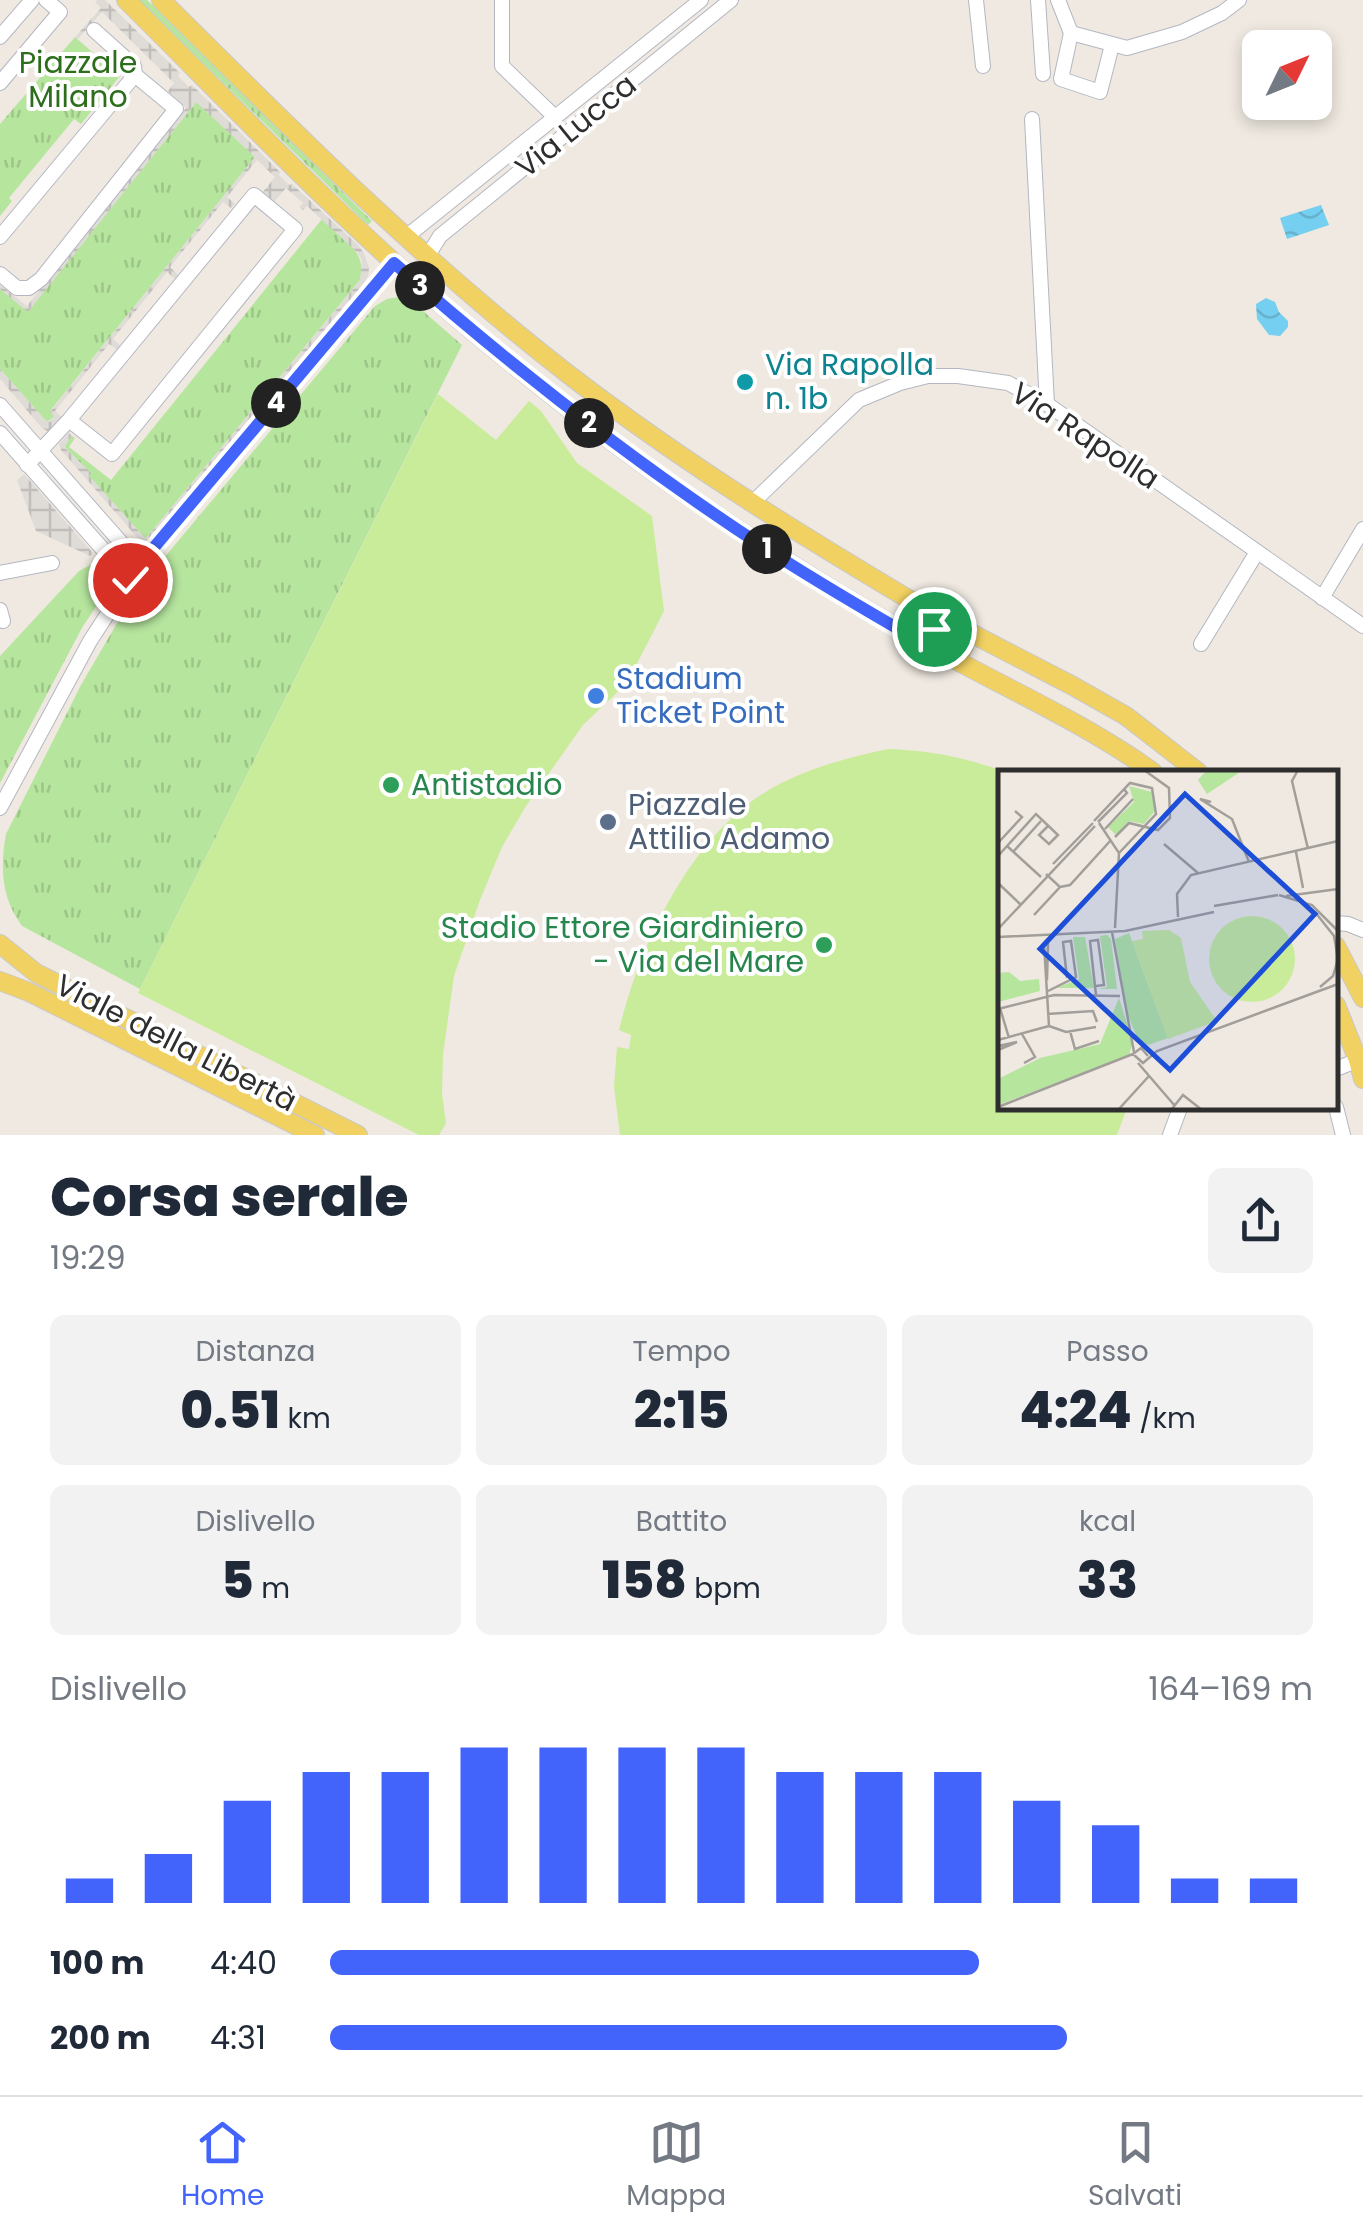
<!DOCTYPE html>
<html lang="it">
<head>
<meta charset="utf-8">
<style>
	body { margin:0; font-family:Poppins,sans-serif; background:#f2f2f3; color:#1f2937; height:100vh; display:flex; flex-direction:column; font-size:38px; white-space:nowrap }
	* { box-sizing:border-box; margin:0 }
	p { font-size:32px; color:#747a83 }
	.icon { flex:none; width:55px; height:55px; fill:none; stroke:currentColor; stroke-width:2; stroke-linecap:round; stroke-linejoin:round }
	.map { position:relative; height:1135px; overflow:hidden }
	.sheet { display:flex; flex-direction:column; background:#fff; flex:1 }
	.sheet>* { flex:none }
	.needle { width:65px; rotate:47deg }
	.fabs { position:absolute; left:1242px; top:30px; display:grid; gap:20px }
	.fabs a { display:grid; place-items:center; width:90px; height:90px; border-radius:15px; background:#fff; box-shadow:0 5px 15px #0003; font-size:50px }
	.pin { position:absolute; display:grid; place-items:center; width:85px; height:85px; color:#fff; margin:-42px; border:5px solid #fff; border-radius:50%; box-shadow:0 2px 10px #0007 }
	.km { position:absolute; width:50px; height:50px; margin:-25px; border-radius:50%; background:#222; color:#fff; font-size:28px; line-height:50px; text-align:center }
	.round { display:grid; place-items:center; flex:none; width:105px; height:105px; border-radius:15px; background:#f2f2f3 }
	.headline { display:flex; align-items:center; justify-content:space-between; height:170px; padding:0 50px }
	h1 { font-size:55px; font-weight:800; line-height:75px }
	.metrics { display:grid; grid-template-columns:repeat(3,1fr); gap:15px; height:170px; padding:10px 50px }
	.metrics div { display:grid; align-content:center; border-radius:15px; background:#f2f2f3; text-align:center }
	.metrics b { font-size:50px; font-weight:800 }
	.metrics small { font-size:28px; font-weight:400 }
	.metrics p { font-size:28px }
	.chart { height:280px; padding:20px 50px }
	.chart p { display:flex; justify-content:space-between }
	.chart svg { width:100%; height:180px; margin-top:10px; stroke:#4264fb; stroke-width:6 }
	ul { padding:0 50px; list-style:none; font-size:32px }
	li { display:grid; grid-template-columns:160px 120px 1fr; align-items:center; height:75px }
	li i { height:25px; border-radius:12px; background:#4264fb }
	.tabs { display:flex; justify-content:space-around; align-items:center; height:140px; border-top:2px solid #e0e1e3; background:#fff; font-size:28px; color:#747a83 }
	.tabs a { display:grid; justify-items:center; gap:5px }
	.tabs .active { color:#4264fb }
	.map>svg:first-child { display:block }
	.grass { fill:url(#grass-tufts) }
	.pitch { fill:#c9ec9a }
	.plaza { fill:url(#plaza-grid) }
	.water { fill:url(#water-waves) }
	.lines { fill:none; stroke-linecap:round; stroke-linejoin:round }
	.minor-casing { stroke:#b4b7c1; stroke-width:16 }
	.major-casing { stroke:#c9c9c9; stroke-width:20 }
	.minor { stroke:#fff; stroke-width:14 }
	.major { stroke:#f2d163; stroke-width:18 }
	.route-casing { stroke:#fff; stroke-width:20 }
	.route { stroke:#4264fb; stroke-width:12 }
	.culture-dot { fill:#0f9aa8; stroke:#fff; stroke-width:4 }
	.shop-dot { fill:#3f7fe0; stroke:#fff; stroke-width:4 }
	.leisure-dot { fill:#2e9e5b; stroke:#fff; stroke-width:4 }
	.service-dot { fill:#5c6f8a; stroke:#fff; stroke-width:4 }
	.labels { text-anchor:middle; stroke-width:8; stroke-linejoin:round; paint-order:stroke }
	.park-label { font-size:30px; fill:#2c6e1b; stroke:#fff }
	.street-label { font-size:30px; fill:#2e2e2e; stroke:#fff }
	.culture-label { font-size:30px; fill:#0d838f; stroke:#fff; text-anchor:start }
	.shop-label { font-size:30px; fill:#366cbe; stroke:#fff; text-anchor:start }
	.leisure-label { font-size:30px; fill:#27864d; stroke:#fff; text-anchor:start }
	.service-label { font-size:30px; fill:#4e5e75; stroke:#fff; text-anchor:start }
	.inset-road { fill:none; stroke:#a29e99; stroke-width:2.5 }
	.view { fill:#1d4ed8; fill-opacity:0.15; stroke:#1d4ed8; stroke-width:5 }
	.inset-edge { fill:none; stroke:#2e2e2e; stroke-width:5 }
</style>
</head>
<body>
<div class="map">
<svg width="1363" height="1135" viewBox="0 0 1363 1135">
	<defs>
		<pattern id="grass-tufts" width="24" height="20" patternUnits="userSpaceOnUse" patternTransform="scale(2.5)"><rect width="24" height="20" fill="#b6e59e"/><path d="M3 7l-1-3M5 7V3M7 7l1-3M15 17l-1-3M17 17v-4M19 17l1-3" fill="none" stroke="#9dc588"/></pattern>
		<pattern id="plaza-grid" width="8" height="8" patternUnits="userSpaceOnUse" patternTransform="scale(2.5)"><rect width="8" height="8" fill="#dfdcd8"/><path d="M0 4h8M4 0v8" fill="none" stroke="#c0bdba"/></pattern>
		<pattern id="water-waves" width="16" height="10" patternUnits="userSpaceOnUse" patternTransform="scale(2.5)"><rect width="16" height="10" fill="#75cff0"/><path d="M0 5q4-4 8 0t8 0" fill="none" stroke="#66b2ce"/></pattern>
	</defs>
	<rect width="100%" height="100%" fill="#efe9e1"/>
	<g class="grass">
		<path d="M139,0H147L372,221L368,225Z"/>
		<path d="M75,37L120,76L81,124L74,119L9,198L12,201L0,216V124Z"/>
		<path d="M197,101L255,157L50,411L55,416L47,422L0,369V289L28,311Z"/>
		<path d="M322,219C342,238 368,251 360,280L147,537H144L88,475L90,473L64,446L72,436L75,438L69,447L111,480Z"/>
		<path d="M398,297L409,299L462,345L140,989L22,926C1,898 0,867 6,834L81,685L116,625L158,565L375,306L387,299Z"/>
		<path d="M96,562L112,583L83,626L0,783V656L79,571Z"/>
	</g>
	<g class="pitch">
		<path d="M438,394L496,440L529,401L541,411L577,463L652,516L664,611L627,683L583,725L526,806L502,847L480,900L454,976L443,1055L442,1094L446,1123L439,1135H419L138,993Z"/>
		<path d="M888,749C934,751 962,757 1006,772H1001V1108H1127L1117,1135H620L614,1087L617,1047L629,1049L631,1035L619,1030C639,948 683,853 752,801C792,772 841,759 888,749Z"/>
	</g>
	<g class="plaza">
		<path d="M97,0H105L180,73L178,76L189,87L192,85L280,172L279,175L289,185L292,184L358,245L364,253L369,268L368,276L359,293L146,543H142L61,450L59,444L69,433L72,436L64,447L91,473L89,476L144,537H147L354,288L360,280L362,261L358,253L307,206L303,210L299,207L303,203L286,188L273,203L262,193L275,177L257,160L227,197L235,204L231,208L223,202L170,267L178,275L175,279L167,272L113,339L121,346L118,350L109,344L55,411L62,417L52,430L47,431L42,428L0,379V369L45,420L50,422L54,416L50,412L255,157L196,102L28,312L0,289V285L27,306L186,108L168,91L174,83L102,12L78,39L75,37L101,8L95,2Z"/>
		<path d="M24,474L93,553L90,556L36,531L17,480Z"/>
	</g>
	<g class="water">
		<path d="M1321,205L1329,225L1287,239L1280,218Z"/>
		<path d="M1266,298L1275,302L1279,312L1288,321V327L1280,336L1269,335L1257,319L1256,304Z"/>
	</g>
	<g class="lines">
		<g class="minor-casing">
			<g id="minor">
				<path d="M502,0V66L555,117"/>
				<path d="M976,0L983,66"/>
				<path d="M1038,0L1043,74"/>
				<path d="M1058,0L1071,33L1127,48L1182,32L1222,13L1239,0"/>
				<path d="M94,30L134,66L135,75"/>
				<path d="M1071,33L1061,79L1100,92L1112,45"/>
				<path d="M0,37L32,0"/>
				<path d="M0,83L60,12L46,0"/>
				<path d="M1032,119L1047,404"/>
				<path d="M0,237L135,75L176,109L41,279L29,288H17L0,274"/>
				<path d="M406,237L701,0"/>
				<path d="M427,257L440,236L731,0"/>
				<path d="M0,405L140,564"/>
				<path d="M0,433L130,580"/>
				<path d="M27,465L69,420L254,195L295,229L112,454L69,420"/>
				<path d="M751,504L859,400L900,383L928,376H958L1008,383L1047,404L1363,626"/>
				<path d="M0,573L52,563"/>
				<path d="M1322,598L1363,529"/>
				<path d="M0,610L3,621"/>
				<path d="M1201,644L1257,552"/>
				<path d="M0,808L90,641L140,564L394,263"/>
				<path d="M1336,923L1348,924L1363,930"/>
				<path d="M1336,1069L1358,1060"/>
				<path d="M1336,1107L1343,1135"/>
				<path d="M1170,1135L1180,1108"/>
			</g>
		</g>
		<g class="major-casing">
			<g id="major">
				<path d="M126,0C234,107 339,218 455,316C561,406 673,490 791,564C838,594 887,622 935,650"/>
				<path d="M161,0C292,130 422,261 568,374C689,467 818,546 949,623"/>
				<circle cx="948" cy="640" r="17"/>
				<path d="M961,628L1073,686L1126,716L1198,772"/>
				<path d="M948,656C1018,694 1089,726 1153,772"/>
				<path d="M0,944L36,973L358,1135"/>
				<path d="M1336,946L1363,998"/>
				<path d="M0,981L29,992L315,1135"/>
				<path d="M1336,1005L1358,1060L1363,1079"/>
			</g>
		</g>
		<use href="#minor" class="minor"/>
		<use href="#major" class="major"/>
	</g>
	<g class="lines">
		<g class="route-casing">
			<path id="route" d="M130,580L140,564L394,263C519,373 650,475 790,564C838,594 886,622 935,650L931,640L934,629"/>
		</g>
		<use href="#route" class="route"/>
	</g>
	<circle class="culture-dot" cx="745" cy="382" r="10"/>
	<circle class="shop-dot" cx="596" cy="696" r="10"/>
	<g class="leisure-dot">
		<circle cx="391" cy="785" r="10"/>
		<circle cx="824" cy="945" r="10"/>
	</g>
	<circle class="service-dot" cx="608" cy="822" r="10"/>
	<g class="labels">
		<g class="park-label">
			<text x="78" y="73">Piazzale<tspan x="78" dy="34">Milano</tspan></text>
		</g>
		<g class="street-label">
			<text transform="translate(576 126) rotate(-39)" y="10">Via Lucca</text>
			<text transform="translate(1085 436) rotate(33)" y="10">Via Rapolla</text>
			<text transform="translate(176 1043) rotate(27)" y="10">Viale della Libertà</text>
		</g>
		<g class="culture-label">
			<text x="765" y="375">Via Rapolla<tspan x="765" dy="34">n. 1b</tspan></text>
		</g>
		<g class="shop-label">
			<text x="616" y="689">Stadium<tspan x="616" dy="34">Ticket Point</tspan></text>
		</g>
		<g class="leisure-label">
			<text x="411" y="795">Antistadio</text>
			<text x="804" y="938" text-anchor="end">Stadio Ettore Giardiniero<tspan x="804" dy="34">- Via del Mare</tspan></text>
		</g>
		<g class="service-label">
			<text x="628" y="815">Piazzale<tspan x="628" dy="34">Attilio Adamo</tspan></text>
		</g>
	</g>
	<g transform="translate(998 770)">
		<rect width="340" height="340" fill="#efe9e1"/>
		<path d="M131,16L154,22L157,41L146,54L131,51L118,65L110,57L136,32ZM131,163L170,268L150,275L140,270L129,243L117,169ZM109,165L113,169L119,219H100L109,217L102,166ZM75,167H87L96,218H58L81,209ZM11,202L22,211L41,209L42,221L0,232V203ZM121,228L135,272L131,285L0,335V309L42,288L102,274Z" fill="#b6e59e"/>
		<path d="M209,0H241L242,2L209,24L200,10Z" fill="#b6e59e"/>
		<path d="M211 189a43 43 0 1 1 86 0a43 43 0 1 1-86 0ZM171,160L183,168L192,212L219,251L170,269L134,171L145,169L144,161Z" fill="#c9ec9a"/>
		<path class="inset-road" d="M300,0L294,11L310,79M213,32L202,29L234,49L251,92M96,51L132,13L154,18L158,44L121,83M100,52L129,23L126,19M101,53L121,83L117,158M107,59L135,29M117,67L131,53L160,60L172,48L171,18L146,0M0,73L24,47L17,41M166,74L200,103M9,76L43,107M15,82L43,51M298,82L305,118M0,86L38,44L60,65L51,74L41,65L50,56M55,94L95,53M0,113L22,134M62,117L72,115L113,70M281,125L314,135L340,161M288,126L340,119M216,136L280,125M317,142L336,166L340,189L335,206L322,217M36,145L62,117L48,104M180,147L179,124L193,105L340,71M0,159L97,56M114,162L136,282M0,167L127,161L216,142M98,216L106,215L100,170L92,171L98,225M50,221L78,207L73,171L65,172L69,208M2,238L11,268M0,239L56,225L122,226M49,244L95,241L99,252M51,256L68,262L98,257M72,261L77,279L101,271M24,264L37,287L26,293M0,270L51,256L46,174H50L49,210M0,276L19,272L0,280M150,286L143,278L135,284L145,293L159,281L340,214M140,293L177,336M0,337L135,284M120,340L151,306M173,340L185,325L204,340"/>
		<path class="view" d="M187,24L317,144L172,300L42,179Z"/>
		<rect width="340" height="340" class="inset-edge"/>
	</g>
</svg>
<div class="fabs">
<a><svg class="needle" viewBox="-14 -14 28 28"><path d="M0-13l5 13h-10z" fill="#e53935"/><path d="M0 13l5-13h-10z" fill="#747a83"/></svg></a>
</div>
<div class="pin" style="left:934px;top:629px;background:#1e9e55"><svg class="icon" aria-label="arrive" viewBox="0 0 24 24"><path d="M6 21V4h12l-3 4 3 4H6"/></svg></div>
<div class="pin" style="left:130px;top:580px;background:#d93025"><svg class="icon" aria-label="check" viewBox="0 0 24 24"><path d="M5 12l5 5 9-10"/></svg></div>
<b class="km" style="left:767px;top:549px">1</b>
<b class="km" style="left:589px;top:423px">2</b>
<b class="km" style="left:420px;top:286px">3</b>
<b class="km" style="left:276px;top:403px">4</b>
</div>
<section class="sheet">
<div class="headline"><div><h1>Corsa serale</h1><p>19:29</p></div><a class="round"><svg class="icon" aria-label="share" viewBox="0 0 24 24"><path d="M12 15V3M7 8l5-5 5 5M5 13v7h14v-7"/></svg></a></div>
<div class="metrics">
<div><p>Distanza</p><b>0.51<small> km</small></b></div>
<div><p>Tempo</p><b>2:15</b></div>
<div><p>Passo</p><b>4:24<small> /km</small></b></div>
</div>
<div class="metrics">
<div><p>Dislivello</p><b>5<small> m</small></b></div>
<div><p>Battito</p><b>158<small> bpm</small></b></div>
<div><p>kcal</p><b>33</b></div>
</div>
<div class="chart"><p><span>Dislivello</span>164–169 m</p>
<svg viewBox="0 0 160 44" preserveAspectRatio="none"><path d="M5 44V38M15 44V32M25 44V19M35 44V12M45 44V12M55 44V6M65 44V6M75 44V6M85 44V6M95 44V12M105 44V12M115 44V12M125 44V19M135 44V25M145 44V38M155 44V38"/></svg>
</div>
<ul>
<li><b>100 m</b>4:40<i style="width:66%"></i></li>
<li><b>200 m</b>4:31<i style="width:75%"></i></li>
</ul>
</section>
<nav class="tabs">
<a class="active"><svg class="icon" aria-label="home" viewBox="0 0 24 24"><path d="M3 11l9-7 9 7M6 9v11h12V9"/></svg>Home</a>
<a><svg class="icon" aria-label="map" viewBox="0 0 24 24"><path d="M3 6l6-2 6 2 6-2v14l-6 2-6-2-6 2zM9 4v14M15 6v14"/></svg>Mappa</a>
<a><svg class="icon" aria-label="saved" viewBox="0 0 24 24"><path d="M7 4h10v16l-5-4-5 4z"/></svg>Salvati</a>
</nav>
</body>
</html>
